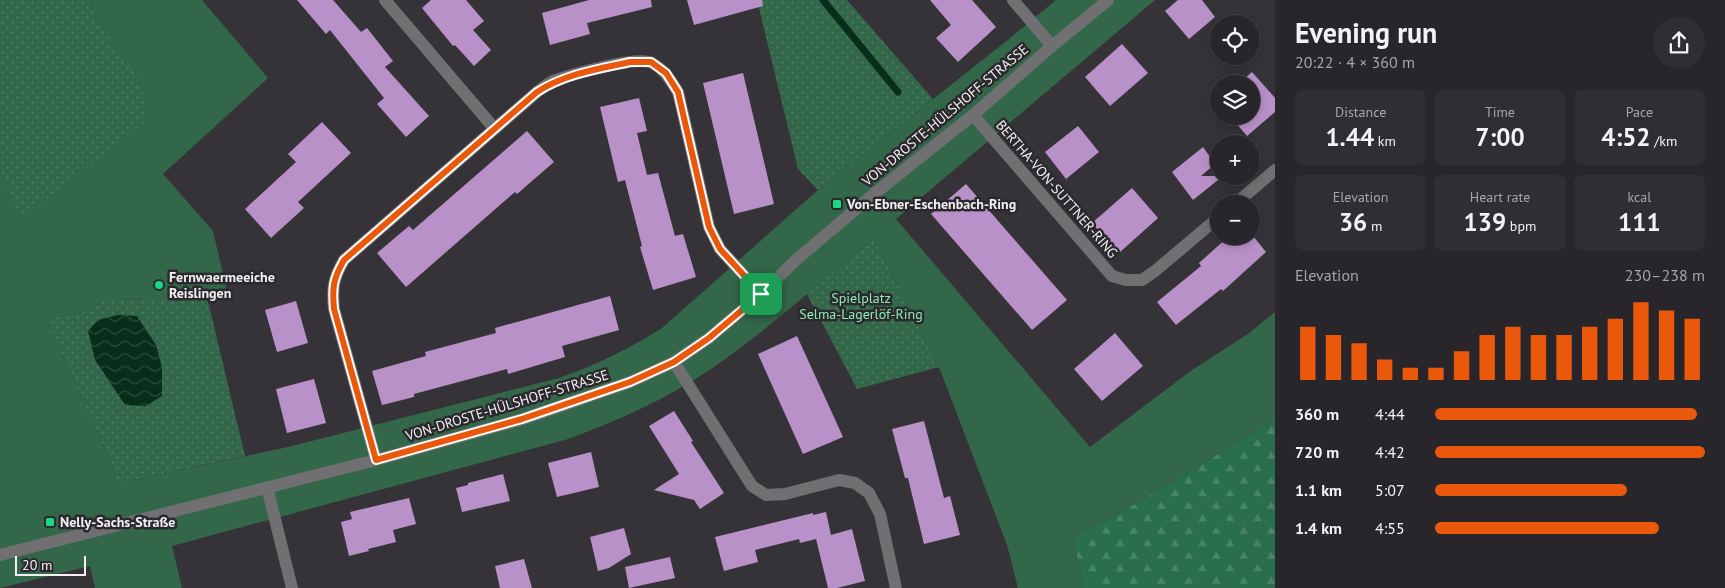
<!DOCTYPE html>
<html lang="en">
<head>
<meta charset="utf-8">
<style>
	body { margin:0; font-family:"PT Sans",sans-serif; background:#302e32; color:#f1f3f6; height:100vh; display:flex; flex-direction:column; font-size:19px; white-space:nowrap }
	* { box-sizing:border-box; margin:0 }
	p { font-size:16px; color:#a5a5a8 }
	.icon { flex:none; width:28px; height:28px; fill:none; stroke:currentColor; stroke-width:2; stroke-linecap:round; stroke-linejoin:round }
	.map { position:relative; flex:1; overflow:hidden }
	.side { display:flex; flex-direction:column; background:#28262a; width:450px }
	.side>* { flex:none }
	.buttons { position:absolute; left:1210px; top:15px; display:grid; gap:10px }
	.buttons a { display:grid; place-items:center; width:50px; height:50px; border-radius:50%; background:#28262a; box-shadow:0 2px 12px #0003,0 0 0 1px #444347; font-size:25px }
	.scale { position:absolute; left:15px; bottom:12px; width:71px; box-sizing:border-box; padding-left:5px; border:2px solid #f2f0f3; border-top:0; font-size:14px; line-height:18px; white-space:nowrap; color:#f2f0f3; -webkit-text-stroke:4px #2c292e; paint-order:stroke }
	.pin { position:absolute; display:grid; place-items:center; width:42px; height:42px; color:#fff; margin:-21px; border-radius:10px; box-shadow:0 2px 8px #0006 }
	.round { display:grid; place-items:center; flex:none; width:52px; height:52px; border-radius:26px; background:#302e32 }
	.overview { display:flex; align-items:center; justify-content:space-between; height:85px; padding:0 20px }
	h1 { font-size:28px; font-weight:700; line-height:38px }
	.stats { display:grid; grid-template-columns:repeat(3,1fr); gap:8px; height:85px; padding:5px 20px }
	.stats div { display:grid; align-content:center; border-radius:8px; background:#302e32; text-align:center }
	.stats b { font-size:25px; font-weight:700 }
	.stats small { font-size:14px; font-weight:400 }
	.stats p { font-size:14px }
	.chart { height:140px; padding:10px 20px }
	.chart p { display:flex; justify-content:space-between }
	.chart svg { width:100%; height:90px; margin-top:5px; stroke:#ea580c; stroke-width:6 }
	ul { padding:0 20px; list-style:none; font-size:16px }
	li { display:grid; grid-template-columns:80px 60px 1fr; align-items:center; height:38px }
	li i { height:12px; border-radius:6px; background:#ea580c }
	main { display:flex; flex:1; min-height:0 }
	.map>svg:first-child { display:block }
	.grass { fill:#33674a }
	.forest { fill:url(#forest-firs) }
	.park { fill:url(#park-dots) }
	.water { fill:url(#water-waves) }
	.lines { fill:none; stroke-linecap:round; stroke-linejoin:round }
	.stream { stroke:#072d1b; stroke-width:7 }
	.building { fill:#b991c9 }
	.street { stroke:#706f71; stroke-width:12 }
	.route-casing { stroke:#fff; stroke-width:10 }
	.route { stroke:#ea580c; stroke-width:6 }
	.poi-dot { fill:#19d989; stroke:#2c292e; stroke-width:2 }
	.labels { text-anchor:middle; stroke-width:5; stroke-linejoin:round; paint-order:stroke }
	.street-label { font-size:14px; fill:#f2f0f3; stroke:#2c292e }
	.poi-label { font-size:14px; font-weight:bold; fill:#f2f0f3; stroke:#2c292e; text-anchor:start }
	.park-label { font-size:14px; fill:#89ebb3; stroke:#2c292e }
</style>
</head>
<body>
<main>
<div class="map">
<svg width="1275" height="588" viewBox="0 0 1275 588">
	<defs>
		<pattern id="forest-firs" width="22" height="20" patternUnits="userSpaceOnUse" patternTransform="scale(1.25)"><rect width="22" height="20" fill="#296f4b"/><path d="M5 1l3.5 6h-7zM16 11l3.5 6h-7z" fill="#488465"/></pattern>
		<pattern id="park-dots" width="8" height="8" patternUnits="userSpaceOnUse" patternTransform="scale(1.25)"><rect width="8" height="8" fill="#33674a"/><path d="M2 2h.1M6 6h.1" fill="none" stroke="#517d65" stroke-width="1.8" stroke-linecap="round"/></pattern>
		<pattern id="water-waves" width="16" height="10" patternUnits="userSpaceOnUse" patternTransform="scale(1.25)"><rect width="16" height="10" fill="#072d1b"/><path d="M0 5q4-4 8 0t8 0" fill="none" stroke="#2c4c3d"/></pattern>
	</defs>
	<rect width="100%" height="100%" fill="#363338"/>
	<path class="grass" d="M89,0H202L268,78L163,174L213,231L227,291L207,297L107,299L83,312L46,319L112,465L116,484L288,447L559,378C596,365 629,349 662,328L818,190L1009,39L1056,0H1155L896,219L1090,447L1192,370L1248,334L1275,312V420L1135,504L1073,538L1084,588H1018L1007,545L939,367L874,238C820,282 768,330 711,369C666,399 616,422 565,440L172,546L182,588H95L90,566L0,588V169L13,204L143,92L132,63L113,46L96,16Z"/>
	<path class="forest" d="M1275,420V588H1084L1073,538L1135,504Z"/>
	<g class="park">
		<path d="M0,0H89L96,16L113,46L132,63L143,92L145,122L25,216L13,204L0,169Z"/>
		<path d="M757,0H847L933,99L818,190L798,169Z"/>
		<path d="M874,238L939,367L857,389L807,294Z"/>
		<path d="M207,297L245,456L116,484L112,465L46,319L83,312L107,299Z"/>
	</g>
	<path class="water" d="M118,315L137,316L156,345L162,367V396L146,406L125,405L95,360L88,331L98,320Z"/>
	<g class="lines">
		<path class="stream" d="M823,0L898,92"/>
	</g>
	<g class="building">
		<path d="M297,0H333L361,32L367,28L393,61L385,67L429,116L406,137L377,104L384,98L330,30L326,34Z"/>
		<path d="M431,0H466L484,21L473,30L491,50L474,66L455,45L453,46L422,8Z"/>
		<path d="M589,0H651L652,7L587,23L590,34L550,45L542,13Z"/>
		<path d="M687,0H762L763,6L694,25Z"/>
		<path d="M930,0H972L996,27L958,62L936,38L951,25Z"/>
		<path d="M1178,0H1202L1215,17L1189,39L1165,11Z"/>
		<path d="M1122,44L1148,73L1110,106L1085,77Z"/>
		<path d="M1252,72L1275,98V112L1247,136L1230,116H1251V84H1238Z"/>
		<path d="M743,73L774,204L734,214L703,83Z"/>
		<path d="M639,98L647,131L637,133L647,175L658,173L675,236L683,234L696,277L653,290L640,247L642,246L625,180L618,182L600,107Z"/>
		<path d="M322,122L351,153L298,202L304,208L271,238L245,209L296,162L288,154Z"/>
		<path d="M1078,126L1099,152L1066,179L1045,152Z"/>
		<path d="M527,131L554,162L517,194L515,192L406,287L377,253L409,226L413,230Z"/>
		<path d="M1203,147L1215,164L1201,176H1223L1193,200L1172,172Z"/>
		<path d="M966,184L1067,300L1032,330L931,214Z"/>
		<path d="M1132,188L1158,218L1119,253L1092,223Z"/>
		<path d="M1229,236H1253L1266,252L1223,291L1221,289L1176,325L1157,302L1201,266L1199,263Z"/>
		<path d="M610,296L619,330L562,346L565,357L508,374L507,369L414,394V397L382,405L372,371L426,356L425,352L496,333L495,328Z"/>
		<path d="M296,301L308,343L277,352L265,310Z"/>
		<path d="M1115,333L1143,366L1102,401L1074,369Z"/>
		<path d="M797,336L843,437L803,454L758,354Z"/>
		<path d="M314,379L326,423L287,433L276,389Z"/>
		<path d="M674,411L693,441L691,442L724,493L700,509L694,500L654,490L679,474L649,426Z"/>
		<path d="M924,421L944,498L950,496L960,535L924,544L908,478H905L892,429Z"/>
		<path d="M591,452L599,487L557,497L548,463Z"/>
		<path d="M503,474L510,501L462,512L456,488L468,485V483Z"/>
		<path d="M409,498L416,524L393,530L396,542L368,549L369,551L349,556L341,522L352,519L350,512Z"/>
		<path d="M826,512L831,535L852,529L865,581L837,588H828L816,539L800,543L799,539L755,550L758,562L724,571L715,537L813,513V515Z"/>
		<path d="M624,528L631,554L609,568L598,571L590,537Z"/>
		<path d="M670,557L675,578L629,588L625,567Z"/>
		<path d="M524,559L532,588H500L495,566Z"/>
	</g>
	<g class="lines">
		<g class="street">
			<path d="M385,0L494,128"/>
			<path d="M1013,0L1052,46"/>
			<path d="M973,115L1112,276L1126,280H1142L1155,271L1219,217"/>
			<path d="M1235,204L1275,170"/>
			<path d="M674,362L752,486L766,495L785,494L839,480L855,483L869,493L880,514L896,588"/>
			<path d="M376,460L334,309C332,288 333,279 344,260L537,92C542,88 547,84 553,81C570,75 638,55 652,63C664,69 671,81 678,92L709,227L720,249L761,294"/>
			<path d="M267,487L292,588"/>
			<path d="M0,555L376,460L523,419L630,382L674,362L709,338L761,294L797,259L874,194L973,115L1052,46L1108,0"/>
		</g>
	</g>
	<g class="lines">
		<g class="route-casing">
			<path id="route" d="M630,62H651L666,73L678,92L709,227L720,249L761,294L709,338L674,362L630,382L522,419L376,460L334,309C332,288 333,279 344,260L537,92C565,74 598,69 630,62Z"/>
		</g>
		<use href="#route" class="route"/>
	</g>
	<g class="poi-dot">
		<rect x="832" y="199" width="10" height="10" rx="2.5"/>
		<circle cx="159" cy="285" r="5"/>
		<rect x="45" y="517" width="10" height="10" rx="2.5"/>
	</g>
	<g class="labels">
		<g class="street-label">
			<text transform="translate(945 115) rotate(-40)" y="5">VON-DROSTE-HÜLSHOFF-STRASSE</text>
			<text transform="translate(1057 189) rotate(49)" y="5">BERTHA-VON-SUTTNER-RING</text>
			<text transform="translate(507 405) rotate(-17)" y="5">VON-DROSTE-HÜLSHOFF-STRASSE</text>
		</g>
		<g class="poi-label">
			<text x="847" y="209">Von-Ebner-Eschenbach-Ring</text>
			<text x="169" y="282">Fernwaermeeiche<tspan x="169" dy="16">Reislingen</tspan></text>
			<text x="60" y="527">Nelly-Sachs-Straße</text>
		</g>
		<g class="park-label">
			<text x="861" y="303">Spielplatz<tspan x="861" dy="16">Selma-Lagerlöf-Ring</tspan></text>
		</g>
	</g>
</svg>
<div class="buttons">
<a><svg class="icon" aria-label="locate" viewBox="0 0 24 24"><circle cx="12" cy="12" r="6"/><path d="M12 2v4M12 18v4M2 12h4M18 12h4"/></svg></a>
<a><svg class="icon" aria-label="layers" viewBox="0 0 24 24"><path d="M12 4l9 5-9 5-9-5zM3 14l9 5 9-5"/></svg></a>
<a>+</a>
<a>−</a>
</div>
<div class="scale">20 m</div>
<div class="pin" style="left:761px;top:294px;background:#1e9e55"><svg class="icon" aria-label="arrive" viewBox="0 0 24 24"><path d="M6 21V4h12l-3 4 3 4H6"/></svg></div>
</div>
<section class="side">
<div class="overview"><div><h1>Evening run</h1><p>20:22 · 4 × 360 m</p></div><a class="round"><svg class="icon" aria-label="share" viewBox="0 0 24 24"><path d="M12 15V3M7 8l5-5 5 5M5 13v7h14v-7"/></svg></a></div>
<div class="stats">
<div><p>Distance</p><b>1.44<small> km</small></b></div>
<div><p>Time</p><b>7:00</b></div>
<div><p>Pace</p><b>4:52<small> /km</small></b></div>
</div>
<div class="stats">
<div><p>Elevation</p><b>36<small> m</small></b></div>
<div><p>Heart rate</p><b>139<small> bpm</small></b></div>
<div><p>kcal</p><b>111</b></div>
</div>
<div class="chart"><p><span>Elevation</span>230–238 m</p>
<svg viewBox="0 0 160 44" preserveAspectRatio="none"><path d="M5 44V18M15 44V22M25 44V26M35 44V34M45 44V38M55 44V38M65 44V30M75 44V22M85 44V18M95 44V22M105 44V22M115 44V18M125 44V14M135 44V6M145 44V10M155 44V14"/></svg>
</div>
<ul>
<li><b>360 m</b>4:44<i style="width:97%"></i></li>
<li><b>720 m</b>4:42<i style="width:100%"></i></li>
<li><b>1.1 km</b>5:07<i style="width:71%"></i></li>
<li><b>1.4 km</b>4:55<i style="width:83%"></i></li>
</ul>
</section>
</main>
</body>
</html>
